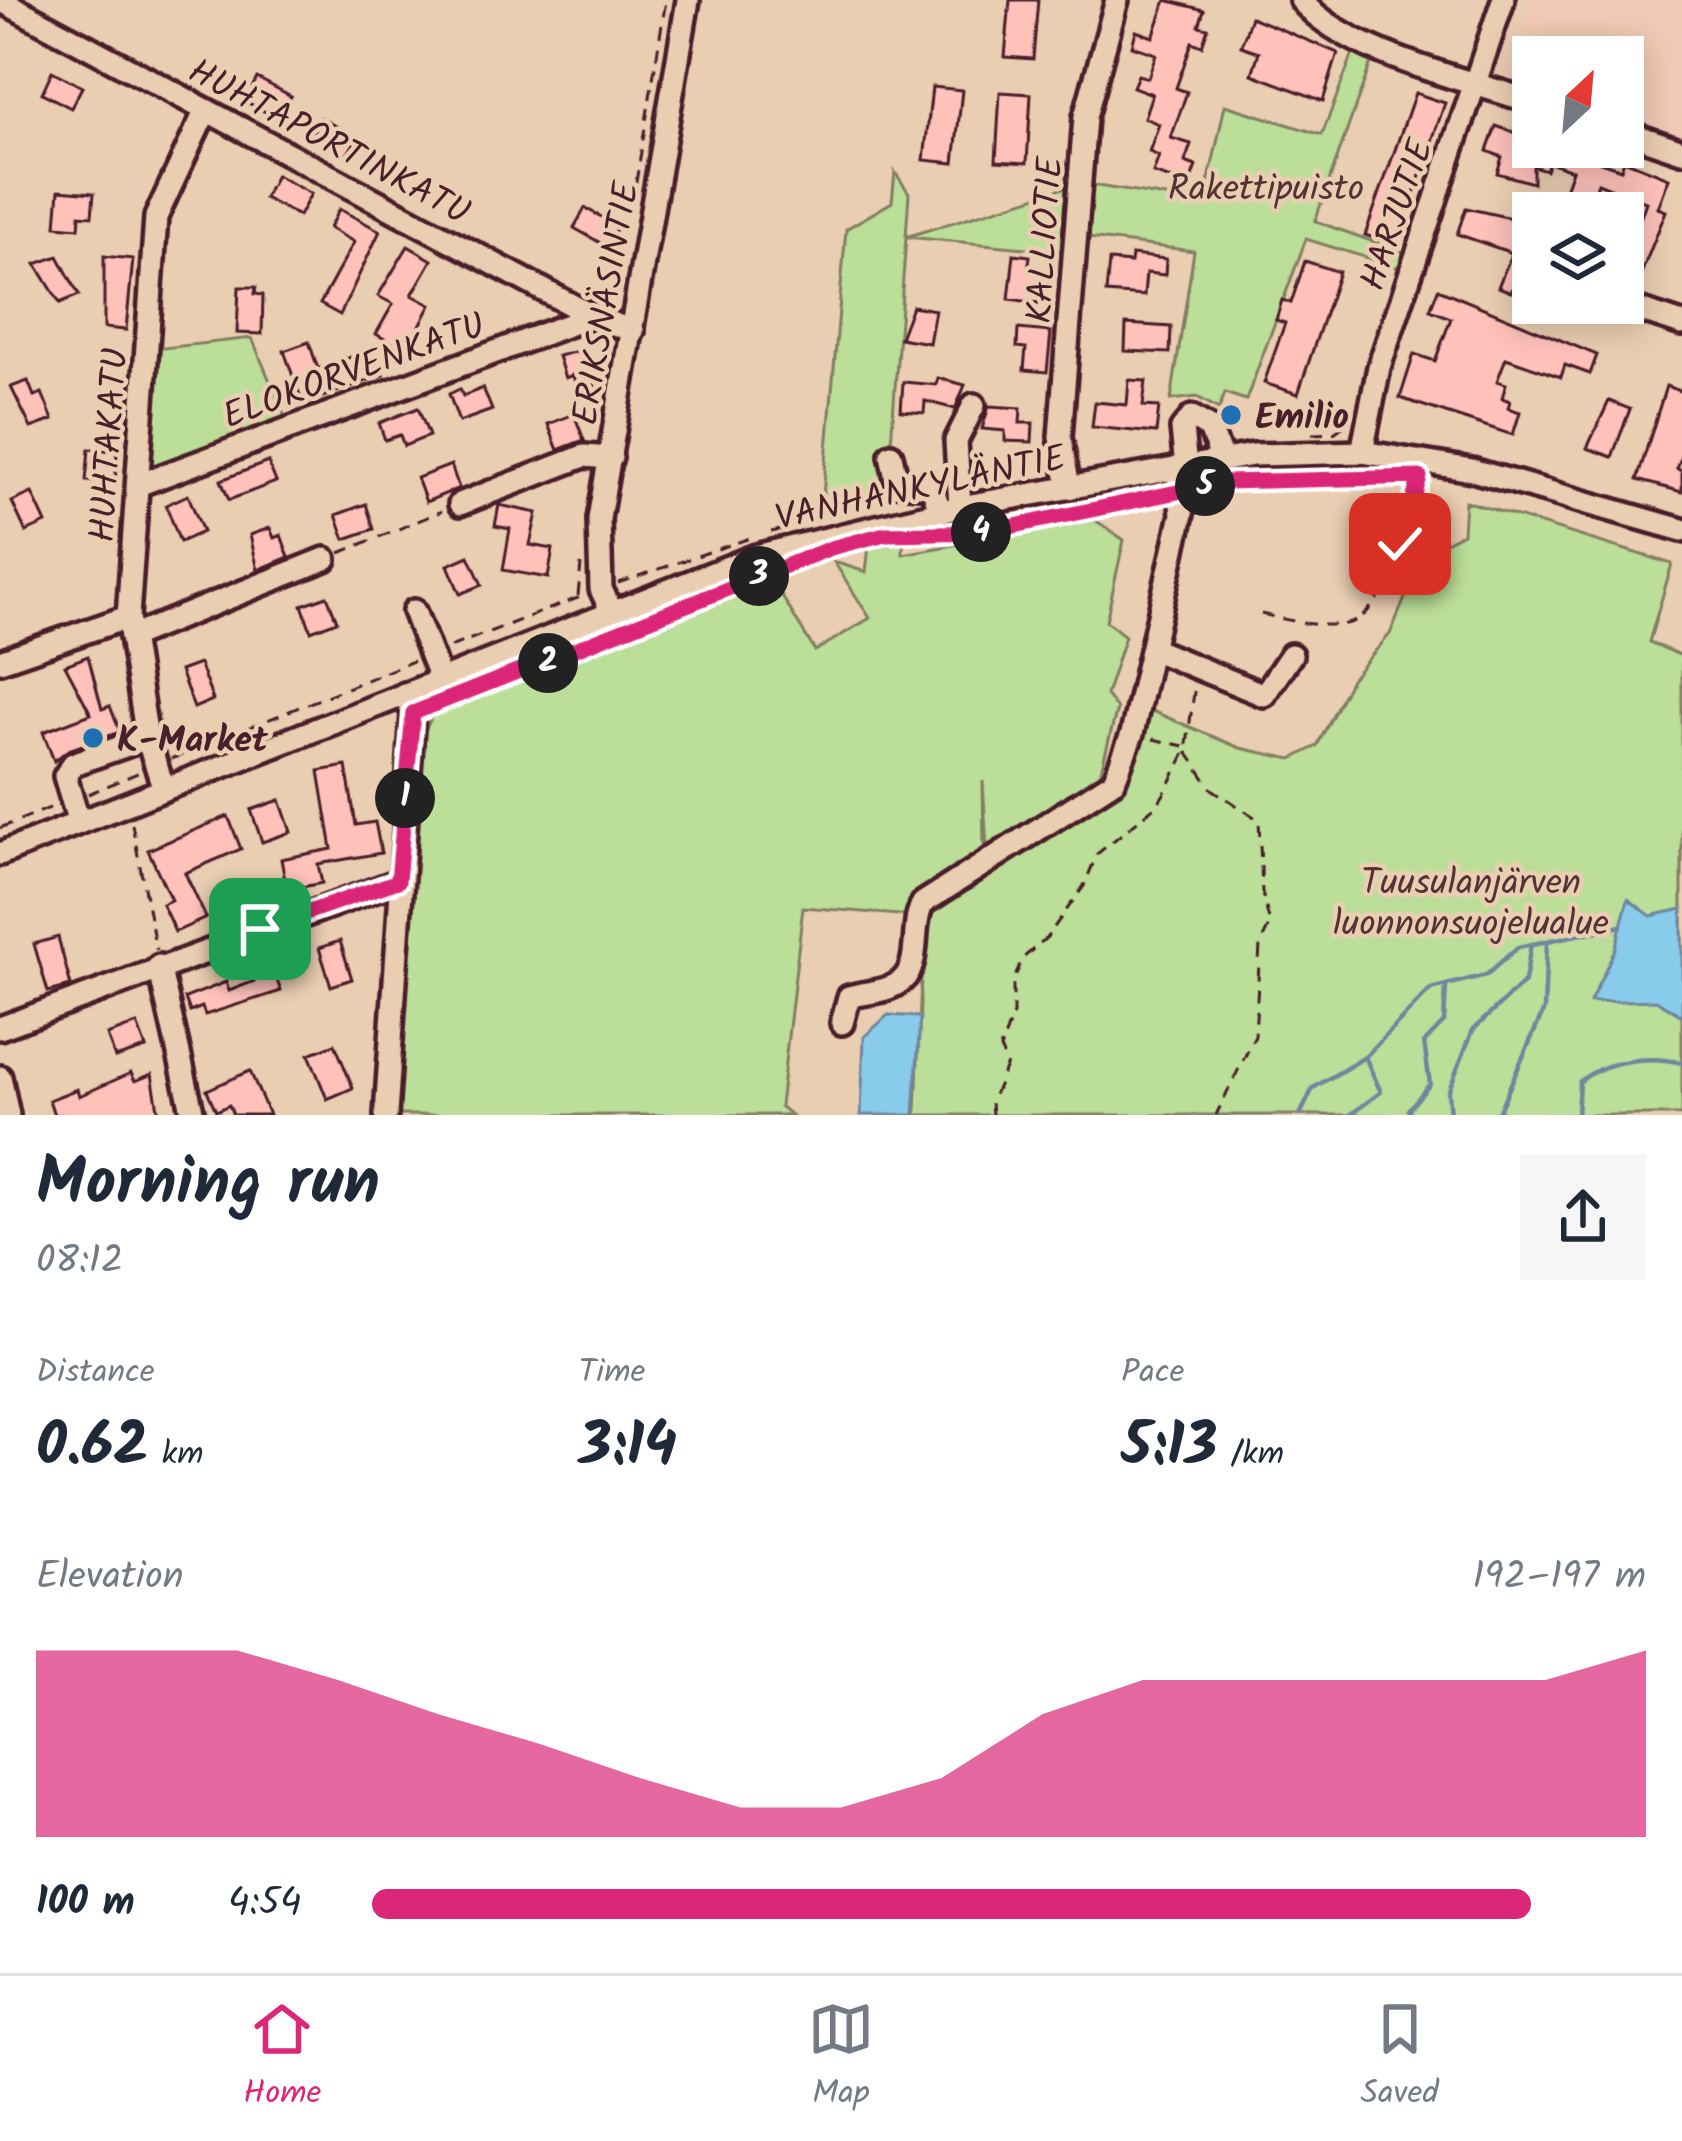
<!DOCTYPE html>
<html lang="en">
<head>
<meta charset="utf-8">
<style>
	body { margin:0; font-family:Kalam,sans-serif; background:#f6f6f7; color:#1f2937; height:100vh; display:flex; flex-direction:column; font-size:45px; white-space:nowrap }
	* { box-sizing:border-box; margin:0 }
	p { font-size:39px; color:#747a83 }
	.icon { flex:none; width:66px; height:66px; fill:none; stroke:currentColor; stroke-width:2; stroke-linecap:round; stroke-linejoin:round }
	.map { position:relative; height:1115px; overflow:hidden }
	.sheet { display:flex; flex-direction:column; background:#fff; flex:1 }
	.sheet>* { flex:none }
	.needle { width:78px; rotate:26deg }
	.fabs { position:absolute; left:1512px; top:36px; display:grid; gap:24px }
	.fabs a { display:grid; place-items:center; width:132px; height:132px; border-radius:0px; background:#fff; box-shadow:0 6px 30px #0003; font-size:60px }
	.pin { position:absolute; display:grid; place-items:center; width:102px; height:102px; color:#fff; margin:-51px; border-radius:24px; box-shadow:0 6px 18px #0006 }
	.km { position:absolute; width:60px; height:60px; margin:-30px; border-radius:50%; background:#222; color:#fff; font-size:33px; line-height:60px; text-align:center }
	.round { display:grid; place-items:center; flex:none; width:126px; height:126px; border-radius:0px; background:#f6f6f7 }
	.overview { display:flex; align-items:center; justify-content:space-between; height:204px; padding:0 36px }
	h1 { font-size:66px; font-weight:600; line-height:90px }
	.figures { display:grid; grid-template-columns:repeat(3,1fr); gap:18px; height:204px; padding:12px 36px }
	.figures div { display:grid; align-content:center }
	.figures b { font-size:60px; font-weight:600 }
	.figures small { font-size:33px; font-weight:400 }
	.figures p { font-size:33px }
	.chart { height:336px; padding:24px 36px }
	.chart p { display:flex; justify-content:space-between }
	.chart svg { width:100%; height:216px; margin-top:12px; fill:#db2777; opacity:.7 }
	ul { padding:0 36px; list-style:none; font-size:39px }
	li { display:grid; grid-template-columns:192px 144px 1fr; align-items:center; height:90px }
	li i { height:30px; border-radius:15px; background:#db2777 }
	.menu { display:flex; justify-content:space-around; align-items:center; height:168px; border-top:3px solid #e0e1e3; background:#fff; font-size:33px; color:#747a83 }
	.menu a { display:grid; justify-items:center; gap:6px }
	.menu .on { color:#db2777 }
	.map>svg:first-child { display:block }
	.built { fill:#f0cab4 }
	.green { fill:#bbde98; stroke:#827e62; stroke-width:3 }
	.water { fill:#89cbea; stroke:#70869e; stroke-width:3 }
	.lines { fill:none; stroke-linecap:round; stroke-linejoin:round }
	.stream { stroke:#70869e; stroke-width:4.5 }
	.building { fill:#fec2ba; stroke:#4a1f2b; stroke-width:3 }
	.minor-casing { stroke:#4a1f2b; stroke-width:30 }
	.path { stroke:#4a1f2b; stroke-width:3; stroke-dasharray:12 9; stroke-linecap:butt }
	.minor { stroke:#eaceb1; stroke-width:21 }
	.route-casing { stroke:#fff; stroke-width:24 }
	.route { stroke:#db2777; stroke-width:15 }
	.poi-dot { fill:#1f6fb2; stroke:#eaceb1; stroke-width:4.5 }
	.labels { text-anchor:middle; stroke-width:9; stroke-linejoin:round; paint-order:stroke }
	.street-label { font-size:36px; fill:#4a1f2b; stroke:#eaceb1 }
	.park-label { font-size:36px; fill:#553236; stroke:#eaceb1 }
	.poi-label { font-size:36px; font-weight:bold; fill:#4a1f2b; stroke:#eaceb1; text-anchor:start }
</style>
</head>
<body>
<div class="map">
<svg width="1682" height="1115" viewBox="0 0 1682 1115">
	<rect width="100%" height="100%" fill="#eaceb1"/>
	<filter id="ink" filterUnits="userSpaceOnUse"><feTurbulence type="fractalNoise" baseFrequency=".00833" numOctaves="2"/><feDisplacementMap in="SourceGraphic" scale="24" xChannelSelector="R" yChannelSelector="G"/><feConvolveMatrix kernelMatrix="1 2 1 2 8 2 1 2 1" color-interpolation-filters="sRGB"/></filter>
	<g filter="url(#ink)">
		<path class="built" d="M1531,0H1682V139L1623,121V57H1533V92L1503,83Z"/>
		<g class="green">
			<path d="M1357,43L1375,51L1315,221L1408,254L1403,269L1306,239L1246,400L1225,393L1219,409L1197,397L1171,400L1194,251L1080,237L1085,184L1204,203L1225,105L1322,135Z"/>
			<path d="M895,172L909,193L906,237L1076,184L1070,252L906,237L887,499L822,507L846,229L892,202Z"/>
			<path d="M252,338L287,422L147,472L154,349Z"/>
			<path d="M1465,501L1672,564L1649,642L1682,656V1115H916L923,920L931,907L1113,795L1135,756L1145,708L1240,748L1292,759L1317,746L1351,679L1390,634L1424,553L1463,533Z"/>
			<path d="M1095,520L1124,540L1106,621L1125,636L1106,695L1117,709L1099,778L987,849L983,781L984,851L911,916L803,907L780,1106L791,1115H398L421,739L432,716L767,582L777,588L815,651L870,618L834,562L866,572L869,546L903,543V554Z"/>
		</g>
		<g class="water">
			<path d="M1628,899L1651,916L1682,909V1016L1656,1000L1590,1002L1615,949Z"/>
			<path d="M888,1015L920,1017L914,1115H861L864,1037Z"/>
		</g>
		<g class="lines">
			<g class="stream">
				<path d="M1300,1115L1313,1088L1365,1057L1431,989L1486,975L1518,947L1621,926"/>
				<path d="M1350,1115L1381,1092L1365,1057"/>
				<path d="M1413,1115L1408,1110L1430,1084L1424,1043L1444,1022L1446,986"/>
				<path d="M1450,1115L1448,1092L1473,1030L1525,981L1531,944"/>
				<path d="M1497,1115L1544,1010L1547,941"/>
				<path d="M1577,1115L1579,1082C1605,1060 1649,1055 1682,1063"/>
			</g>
		</g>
		<g class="building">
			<path d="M1010,0H1038L1033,59L1005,57Z"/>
			<path d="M1166,0L1204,10L1199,26L1208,28L1202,46L1192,42L1176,88L1187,92L1171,138L1191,144L1185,162L1196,166L1189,185L1153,173L1159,156L1149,152L1159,124L1144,118L1152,94L1133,87L1138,75L1148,78L1156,54L1132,46L1136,31L1153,37Z"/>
			<path d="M1251,17L1338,53L1323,101L1252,74L1259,52L1241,46Z"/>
			<path d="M52,71L82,87L71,108L42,93Z"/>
			<path d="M257,78L291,96L279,119L245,101Z"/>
			<path d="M932,87L962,90L954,163L924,160Z"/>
			<path d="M1000,92L1031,94L1027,163L996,161Z"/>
			<path d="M1415,93L1445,103L1396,245L1365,235Z"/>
			<path d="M321,118L357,138L347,155L311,135Z"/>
			<path d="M1496,126L1533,139V147H1557L1621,169L1624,160L1669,178L1658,208L1666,211L1635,289L1623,285V268L1646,202L1598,183L1592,200L1564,192L1572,170L1549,162L1546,170L1533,166V183L1497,173L1502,157L1487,151Z"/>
			<path d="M276,175L311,194L299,216L264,198Z"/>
			<path d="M59,190L94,193L92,216L80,215L79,228L56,226Z"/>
			<path d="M585,208L618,226L606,246L574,228Z"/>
			<path d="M1466,208L1533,223V261L1525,258L1511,292L1498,287L1512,253L1457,234Z"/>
			<path d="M339,209L380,231L340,315L320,304L354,242L329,228Z"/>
			<path d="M408,246L432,260L412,295L431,305L406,351L376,334L393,304L378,296Z"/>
			<path d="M1014,254L1030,256L1028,269L1042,270L1038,303L1009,299Z"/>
			<path d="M1132,255L1166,259L1165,275L1146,273L1144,296L1106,293L1109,261L1131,263Z"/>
			<path d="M58,256L79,295L60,303L36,264Z"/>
			<path d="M104,256L133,259L126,330L104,328Z"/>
			<path d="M1305,261L1339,272L1298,394L1264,383L1285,323L1276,320L1282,300L1291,303Z"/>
			<path d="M239,287H256L255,294L263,295L262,334L237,333Z"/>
			<path d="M1438,289L1597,355L1590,374L1565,365L1561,377L1506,358L1497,381L1506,384L1502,398L1510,401L1508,408L1520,412L1513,435L1400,398L1414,354L1435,361L1451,318L1430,310Z"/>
			<path d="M912,306L935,310L929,343L900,338Z"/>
			<path d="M1126,324L1171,327L1170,353L1125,351Z"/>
			<path d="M1018,329L1051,332L1047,372L1024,370L1026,348L1017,347Z"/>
			<path d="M309,342L318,369L373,349L383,375L303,404L284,351Z"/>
			<path d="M578,351L596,389L578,394L573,375L565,378L558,356Z"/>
			<path d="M938,378L965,385L955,409L925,401L924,413L901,411L903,382L936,385Z"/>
			<path d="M1129,380L1146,381L1143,406L1159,407L1156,433L1092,427L1095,402L1127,405Z"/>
			<path d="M28,381L34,396L42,393L53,420L31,428L11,387Z"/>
			<path d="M1666,386L1682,392V456L1677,469L1682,471V492L1637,480Z"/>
			<path d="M483,388L492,410L459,422L449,394L460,389L463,396Z"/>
			<path d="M1609,401L1630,409L1612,457L1587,448Z"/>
			<path d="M989,406L1021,408L1020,423H1033L1032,442L1005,441V431L982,429Z"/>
			<path d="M418,408L429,436L404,446L400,435L385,440L379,423Z"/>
			<path d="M574,414L584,440L558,450L548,424Z"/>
			<path d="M89,449L117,451L115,484L86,481Z"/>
			<path d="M268,462L276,482L229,500L221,480Z"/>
			<path d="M451,465L459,488L426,502L417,478Z"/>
			<path d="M32,493L46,523L26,532L12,502Z"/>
			<path d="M188,495L203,532L180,542L166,505Z"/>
			<path d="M366,504L374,529L345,539L336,515Z"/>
			<path d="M499,505L537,513L530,545L553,549L548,578L503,570L510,529L495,526Z"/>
			<path d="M270,528L274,538L281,535L289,557L258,570L250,535Z"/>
			<path d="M469,556L482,585L460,594L448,565Z"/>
			<path d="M327,596L337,621L311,631L302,605Z"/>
			<path d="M88,656L102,709L110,706L120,732L68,750L54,761L43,732L91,714L65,665Z"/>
			<path d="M199,664L213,700L194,708L180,671Z"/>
			<path d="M346,766L356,825L375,822L381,853L318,864L322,883L287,890L281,859L332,849L319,771Z"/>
			<path d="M280,800L291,832L262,842L251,810Z"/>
			<path d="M228,816L241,849L185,873L206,918L175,932L162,904L171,900L148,850Z"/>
			<path d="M58,937L71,986L48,992L34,944Z"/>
			<path d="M340,941L352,979L331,986L319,948Z"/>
			<path d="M269,959L281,991L205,1015L202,1007L190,1012L185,998L226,982L229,991L255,981L249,966Z"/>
			<path d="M137,1024L146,1048L115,1058L107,1035Z"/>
			<path d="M335,1044L353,1088L327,1099L309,1054Z"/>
			<path d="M250,1071L269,1115H233L229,1105L216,1111L207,1090Z"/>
			<path d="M131,1073L135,1081L152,1074L159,1115H54L49,1100L77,1089L79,1096Z"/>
		</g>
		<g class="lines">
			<g class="minor-casing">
				<g id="minor">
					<path d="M0,0L592,316L633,331"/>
					<path d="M1301,0C1345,53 1467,80 1533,102"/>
					<path d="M1623,131L1682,151"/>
					<path d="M1618,303L1682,324"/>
					<path d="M1362,452L1379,367L1503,0"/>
					<path d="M891,455L897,483L932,486L940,511"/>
					<path d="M1186,467L1182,429L1192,417L1210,428L1222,460"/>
					<path d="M138,485L592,316"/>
					<path d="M1069,488L1060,437L1085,117L1117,0"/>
					<path d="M460,504L584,456L611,458"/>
					<path d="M960,507L956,441L974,405"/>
					<path d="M414,611L440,679"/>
					<path d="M613,615L601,589L599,519L688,0"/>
					<path d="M131,637L325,559"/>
					<path d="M1152,649L1264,695L1291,655"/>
					<path d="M0,661L128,617"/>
					<path d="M164,789L147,738L128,617L156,217L205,112"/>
					<path d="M79,823L65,776L73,764L147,738"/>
					<path d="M0,854L756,556L960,507L1253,455L1362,452L1472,470L1682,530"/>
					<path d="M159,966L193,1115"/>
					<path d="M842,1023L849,997C864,992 883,993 897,984C924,969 909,926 923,903L1114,781L1132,734L1182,514L1177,468"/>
					<path d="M0,1028L398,881"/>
					<path d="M0,1077L8,1115"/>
					<path d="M386,1115L413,713L404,694"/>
				</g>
			</g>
			<g class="path">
				<path d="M636,182L666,0"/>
				<path d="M1312,434L1334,433L1348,423"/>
				<path d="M1198,488L1266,478L1392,476"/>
				<path d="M771,532L791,528"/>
				<path d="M939,533L986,532L1159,494"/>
				<path d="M340,553L442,511"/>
				<path d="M618,583L750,538"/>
				<path d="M578,596L581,564"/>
				<path d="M1261,614C1288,620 1318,628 1346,624C1387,619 1409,515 1420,479"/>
				<path d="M450,647L586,595"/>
				<path d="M431,706L763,575"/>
				<path d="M1153,739L1184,746"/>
				<path d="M1187,752L1212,789L1259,820L1262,892L1270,924L1260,945L1255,1036L1216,1115"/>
				<path d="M171,759L413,661"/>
				<path d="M88,794L140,772"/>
				<path d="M132,824L156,950"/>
				<path d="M0,828L57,805"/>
				<path d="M992,1115L991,1102L1007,1064L1000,1049L1013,1014V983L1022,959L1047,937L1084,886L1097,854L1157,805L1167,789L1186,751L1195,685"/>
			</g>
			<use href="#minor" class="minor"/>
		</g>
	</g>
	<g class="lines" filter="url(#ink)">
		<g class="route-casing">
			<path id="route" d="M260,929L398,881L413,713L831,548L885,534L986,532L1225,482L1420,477L1400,544"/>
		</g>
		<use href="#route" class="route"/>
	</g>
	<g class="poi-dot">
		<circle cx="1231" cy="415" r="12"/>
		<circle cx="93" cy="738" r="12"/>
	</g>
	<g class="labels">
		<g class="street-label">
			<text transform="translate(330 140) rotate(28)" y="13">HUHTAPORTINKATU</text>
			<text transform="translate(1395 214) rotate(-71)" y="13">HARJUTIE</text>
			<text transform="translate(1043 240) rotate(-86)" y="13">KALLIOTIE</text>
			<text transform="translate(604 303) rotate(-80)" y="13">ERIKSNÄSINTIE</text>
			<text transform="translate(353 369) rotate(-20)" y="13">ELOKORVENKATU</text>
			<text transform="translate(107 445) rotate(-86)" y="13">HUHTAKATU</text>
			<text transform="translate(920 486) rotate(-12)" y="13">VANHANKYLÄNTIE</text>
		</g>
		<g class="park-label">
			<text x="1266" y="200">Rakettipuisto</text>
			<text x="1471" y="894">Tuusulanjärven<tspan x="1471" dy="41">luonnonsuojelualue</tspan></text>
		</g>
		<g class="poi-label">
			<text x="1255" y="428">Emilio</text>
			<text x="117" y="751">K-Market</text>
		</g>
	</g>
</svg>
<div class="fabs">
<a><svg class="needle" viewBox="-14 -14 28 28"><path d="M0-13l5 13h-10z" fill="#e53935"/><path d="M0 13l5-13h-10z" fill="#747a83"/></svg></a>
<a><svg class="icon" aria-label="layers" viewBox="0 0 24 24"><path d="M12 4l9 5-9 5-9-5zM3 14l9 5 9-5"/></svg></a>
</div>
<div class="pin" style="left:260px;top:929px;background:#1e9e55"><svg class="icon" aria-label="arrive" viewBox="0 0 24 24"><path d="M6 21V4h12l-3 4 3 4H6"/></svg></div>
<div class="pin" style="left:1400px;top:544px;background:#d93025"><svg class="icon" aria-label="check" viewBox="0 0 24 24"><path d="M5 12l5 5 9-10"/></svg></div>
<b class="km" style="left:405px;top:798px">1</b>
<b class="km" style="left:548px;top:663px">2</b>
<b class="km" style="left:759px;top:576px">3</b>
<b class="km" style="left:981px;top:532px">4</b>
<b class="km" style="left:1205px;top:486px">5</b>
</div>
<section class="sheet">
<div class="overview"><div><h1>Morning run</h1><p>08:12</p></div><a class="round"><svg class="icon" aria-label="share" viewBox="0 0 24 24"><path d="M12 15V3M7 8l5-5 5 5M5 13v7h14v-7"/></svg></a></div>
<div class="figures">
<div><p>Distance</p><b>0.62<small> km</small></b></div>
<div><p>Time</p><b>3:14</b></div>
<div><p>Pace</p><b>5:13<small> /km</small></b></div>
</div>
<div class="chart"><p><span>Elevation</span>192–197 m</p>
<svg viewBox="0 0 160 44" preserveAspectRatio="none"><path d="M0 44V6L10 6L20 6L30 12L40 19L50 25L60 32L70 38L80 38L90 32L100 19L110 12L120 12L130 12L140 12L150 12L160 6V44z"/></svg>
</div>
<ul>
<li><b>100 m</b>4:54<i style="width:91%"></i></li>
</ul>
</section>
<nav class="menu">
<a class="on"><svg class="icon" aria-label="home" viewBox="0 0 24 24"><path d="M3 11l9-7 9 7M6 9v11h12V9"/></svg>Home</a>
<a><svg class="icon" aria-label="map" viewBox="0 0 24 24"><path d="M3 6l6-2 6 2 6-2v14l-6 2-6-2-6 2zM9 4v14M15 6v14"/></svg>Map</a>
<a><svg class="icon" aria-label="saved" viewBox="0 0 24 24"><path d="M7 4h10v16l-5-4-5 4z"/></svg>Saved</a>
</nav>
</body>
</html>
